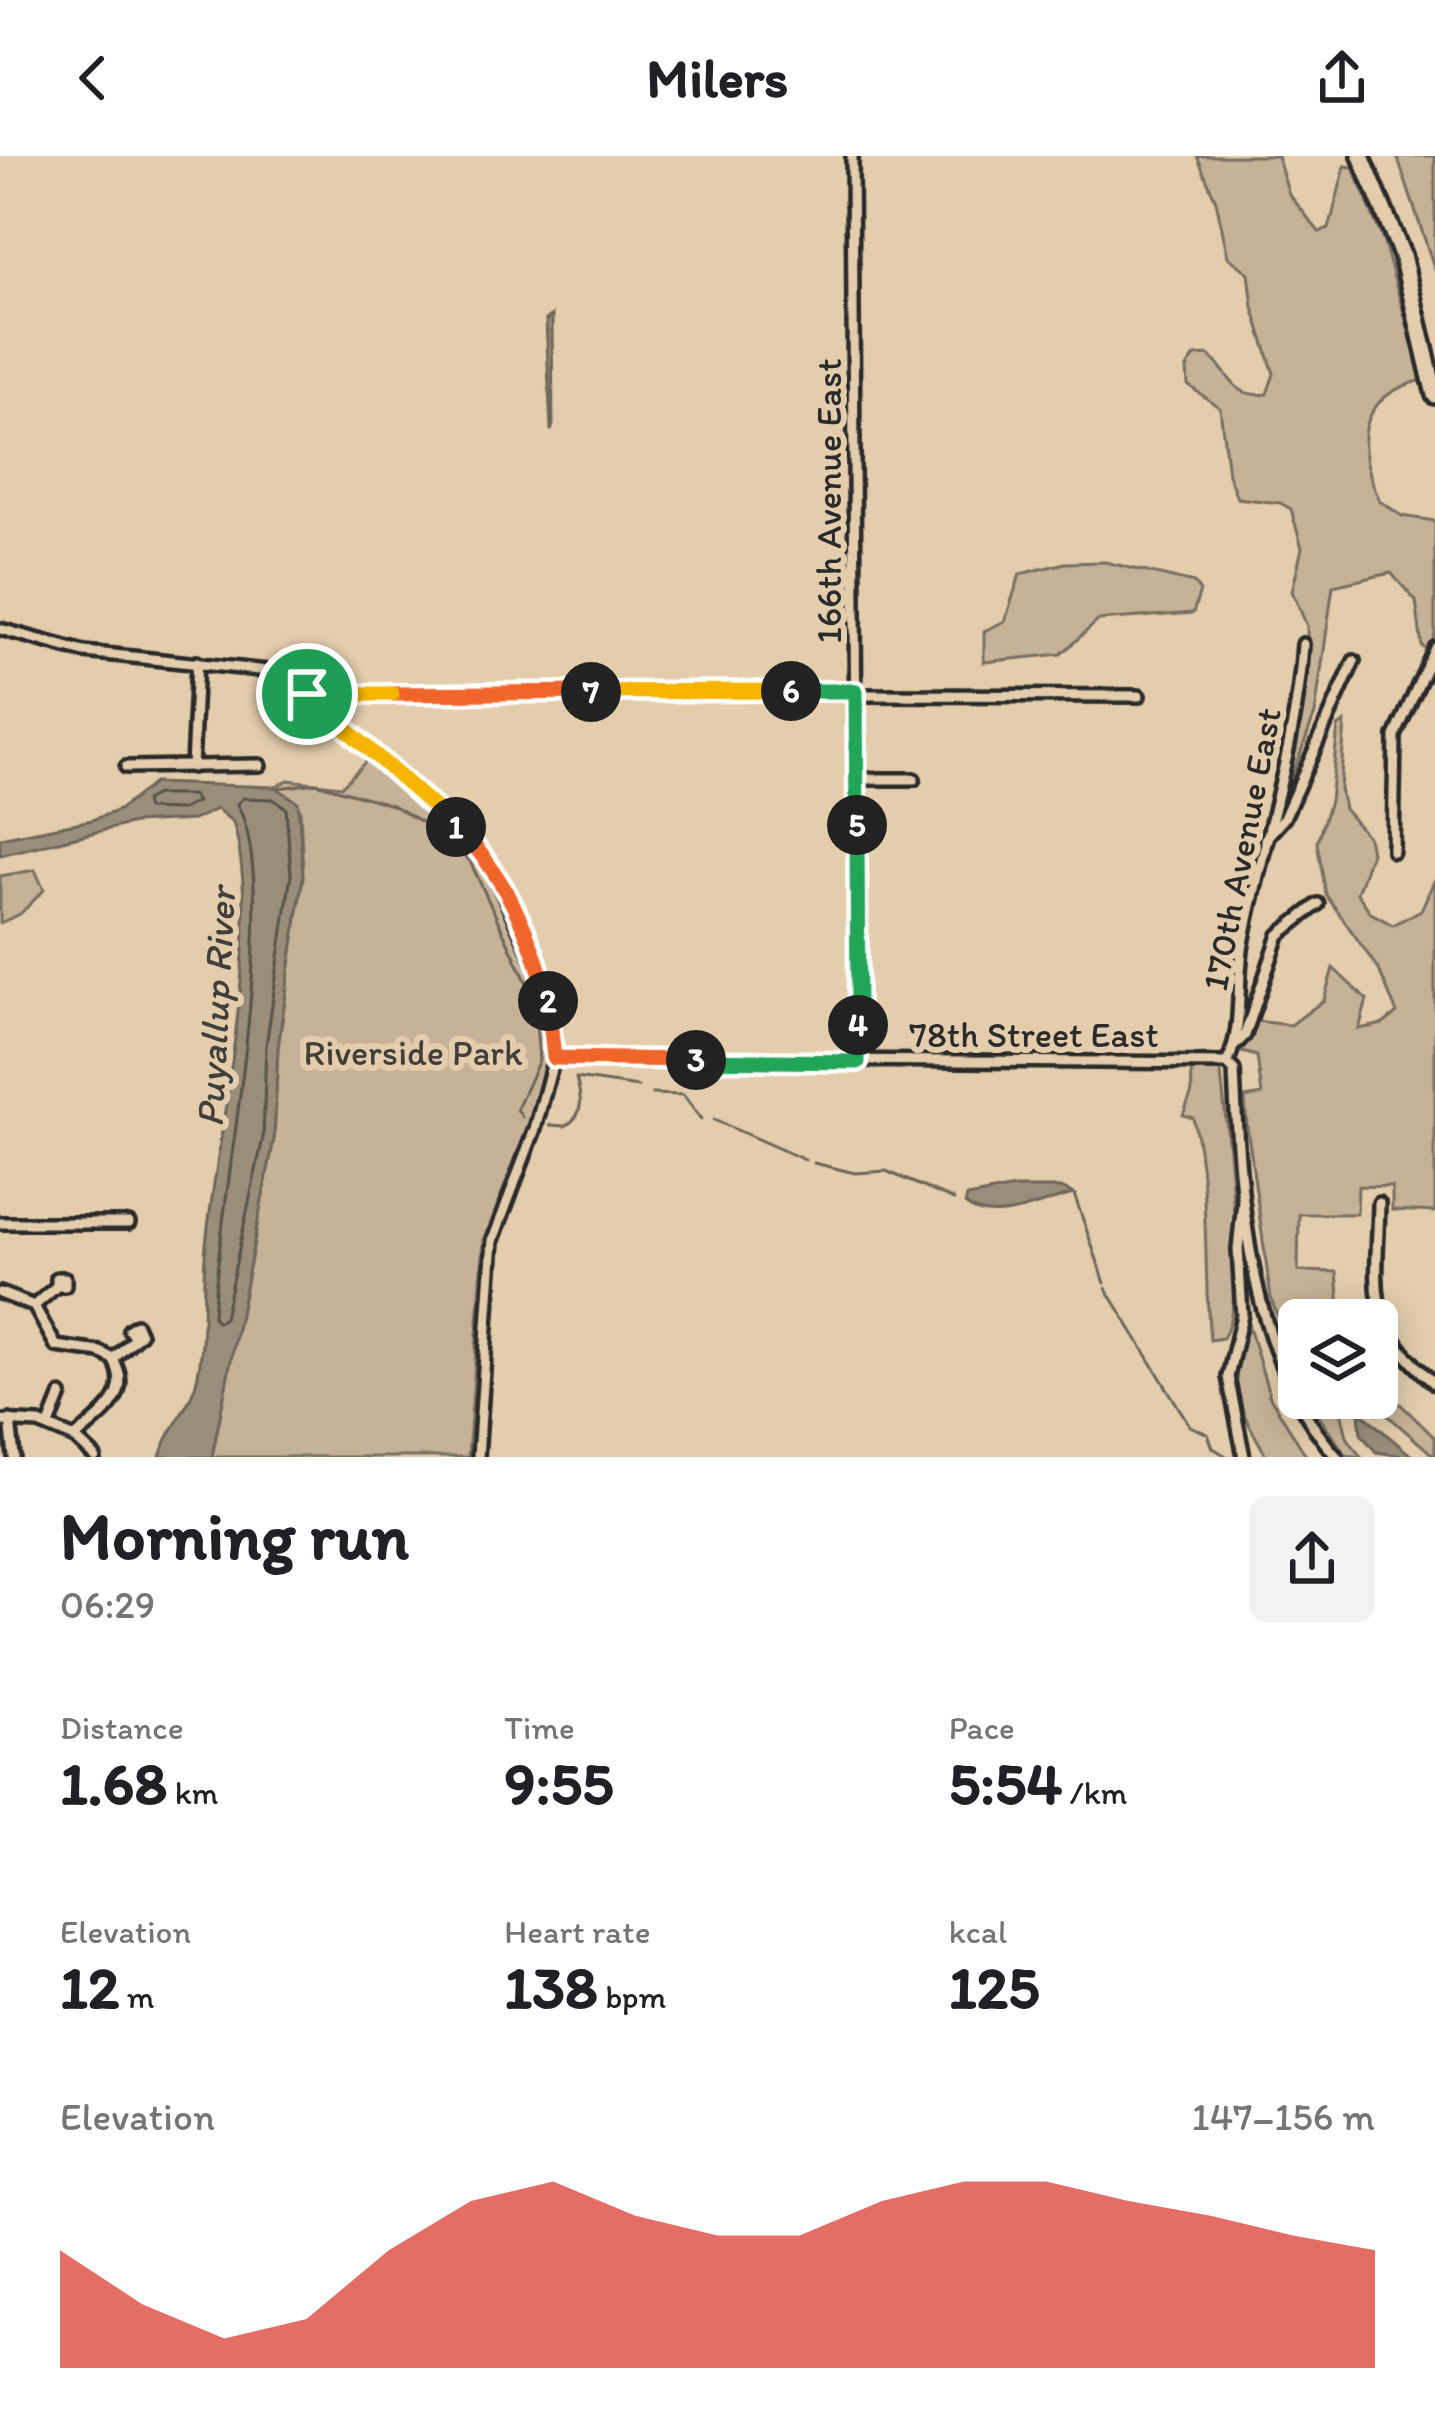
<!DOCTYPE html>
<html lang="en">
<head>
<meta charset="utf-8">
<style>
	body { margin:0; font-family:Itim,sans-serif; background:#f2f2f2; color:#202124; height:100vh; display:flex; flex-direction:column; font-size:45px; white-space:nowrap }
	* { box-sizing:border-box; margin:0 }
	p { font-size:39px; color:#757577 }
	.icon { flex:none; width:66px; height:66px; fill:none; stroke:currentColor; stroke-width:2; stroke-linecap:round; stroke-linejoin:round }
	.map { position:relative; height:1301px; overflow:hidden }
	.panel { display:flex; flex-direction:column; background:#fff; flex:1 }
	.panel>* { flex:none }
	.fabs { position:absolute; left:1278px; top:1143px; display:grid; gap:24px }
	.fabs a { display:grid; place-items:center; width:120px; height:120px; border-radius:18px; background:#fff; box-shadow:0 6px 30px #0003; font-size:60px }
	.pin { position:absolute; display:grid; place-items:center; width:102px; height:102px; color:#fff; margin:-51px; border:6px solid #fff; border-radius:50%; box-shadow:0 3px 12px #0007 }
	.km { position:absolute; width:60px; height:60px; margin:-30px; border-radius:50%; background:#222; color:#fff; font-size:33px; line-height:60px; text-align:center }
	.round { display:grid; place-items:center; flex:none; width:126px; height:126px; border-radius:18px; background:#f2f2f2 }
	.summary { display:flex; align-items:center; justify-content:space-between; height:204px; padding:0 60px }
	h1 { font-size:66px; font-weight:700; line-height:90px }
	.figures { display:grid; grid-template-columns:repeat(3,1fr); gap:18px; height:204px; padding:12px 60px }
	.figures div { display:grid; align-content:center }
	.figures b { font-size:60px; font-weight:700 }
	.figures small { font-size:33px; font-weight:400 }
	.figures p { font-size:33px }
	.chart { height:336px; padding:24px 60px }
	.chart p { display:flex; justify-content:space-between }
	.chart svg { width:100%; height:216px; margin-top:12px; fill:#d93025; opacity:.7 }
	header { display:flex; justify-content:space-between; align-items:center; height:156px; padding:0 60px; background:#fff; font-size:54px; font-weight:700 }
	.map>svg:first-child { display:block }
	.green { fill:#c6b298; stroke:#786e62; stroke-width:3 }
	.water { fill:#9a8d7a; stroke:#6e665a; stroke-width:3 }
	.lines { fill:none; stroke-linecap:round; stroke-linejoin:round }
	.shore { stroke:#57524b; stroke-width:3 }
	.stream { stroke:#6e665a; stroke-width:3 }
	.minor-casing { stroke:#2b2b2b; stroke-width:18 }
	.highway-casing { stroke:#2b2b2b; stroke-width:24 }
	.minor { stroke:#e4cdad; stroke-width:9 }
	.highway { stroke:#e4cdad; stroke-width:15 }
	.split-1-casing { stroke:#fff; stroke-width:24 }
	.split-2-casing { stroke:#fff; stroke-width:24 }
	.split-3-casing { stroke:#fff; stroke-width:24 }
	.split-4-casing { stroke:#fff; stroke-width:24 }
	.split-5-casing { stroke:#fff; stroke-width:24 }
	.split-6-casing { stroke:#fff; stroke-width:24 }
	.split-7-casing { stroke:#fff; stroke-width:24 }
	.split-8-casing { stroke:#fff; stroke-width:24 }
	.split-9-casing { stroke:#fff; stroke-width:24 }
	.split-1 { stroke:#f5b400; stroke-width:15 }
	.split-2 { stroke:#f0652b; stroke-width:15 }
	.split-3 { stroke:#f0652b; stroke-width:15 }
	.split-4 { stroke:#22a559; stroke-width:15 }
	.split-5 { stroke:#22a559; stroke-width:15 }
	.split-6 { stroke:#22a559; stroke-width:15 }
	.split-7 { stroke:#f5b400; stroke-width:15 }
	.split-8 { stroke:#f0652b; stroke-width:15 }
	.split-9 { stroke:#f5b400; stroke-width:15 }
	.labels { text-anchor:middle; stroke-width:12; stroke-linejoin:round; paint-order:stroke }
	.street-label { font-size:36px; fill:#2b2b2b; stroke:#e4cdad }
	.park-label { font-size:36px; fill:#423f3b; stroke:#e4cdad }
	.water-label { font-size:39px; font-style:italic; fill:#413f3b; stroke:#e4cdad }
</style>
</head>
<body>
<header><svg class="icon" aria-label="back" viewBox="0 0 24 24"><path d="M15 5l-7 7 7 7"/></svg>Milers<svg class="icon" aria-label="share" viewBox="0 0 24 24"><path d="M12 15V3M7 8l5-5 5 5M5 13v7h14v-7"/></svg></header>
<div class="map">
<svg width="1435" height="1301" viewBox="0 0 1435 1301">
	<rect width="100%" height="100%" fill="#e4cdad"/>
	<filter id="ink" filterUnits="userSpaceOnUse"><feTurbulence type="fractalNoise" baseFrequency=".00833" numOctaves="2"/><feDisplacementMap in="SourceGraphic" scale="24" xChannelSelector="R" yChannelSelector="G"/><feConvolveMatrix kernelMatrix="1 2 1 2 8 2 1 2 1" color-interpolation-filters="sRGB"/></filter>
	<g filter="url(#ink)">
		<g class="green">
			<path d="M1197,0H1277L1289,38L1319,76L1329,73L1345,10L1353,11L1384,87L1423,224C1355,240 1355,289 1380,345L1402,360L1435,365V478L1430,492L1422,491L1416,445L1391,417L1333,430L1315,558L1281,650L1308,518L1307,470L1292,435L1302,392L1291,353L1280,347L1237,342L1228,318L1220,252L1188,229L1187,212L1195,200L1208,199C1231,217 1231,243 1267,238L1274,218L1253,151L1249,117L1228,101L1216,45Z"/>
			<path d="M1397,0H1435V114Z"/>
			<path d="M1105,406L1194,427L1200,435L1193,457L1099,464L1061,498L984,506V475L1005,465L1020,418L1065,407Z"/>
			<path d="M1345,566L1340,633L1344,653L1368,681L1371,697L1357,737L1371,757L1393,769L1421,754L1435,723V1056L1392,1054V1031L1358,1030L1357,1058H1299L1298,1115L1337,1116L1341,1164H1299V1224L1271,1142L1247,970L1245,942L1262,939L1257,900L1242,896L1255,865L1291,869L1324,844L1333,812L1367,844L1359,873L1383,868L1397,857L1379,814L1326,739L1317,686L1330,645L1338,571Z"/>
			<path d="M370,601L491,717L545,853V925L484,1084L468,1301H212L274,983L278,891L303,720L300,653L275,631L288,624L342,630Z"/>
			<path d="M35,714L44,734L20,758L0,767V720Z"/>
			<path d="M1191,912H1217L1221,917C1226,970 1249,1141 1223,1182L1210,1184C1203,1110 1210,1034 1193,962L1183,959L1192,936Z"/>
			<path d="M1249,1171L1270,1241L1307,1301H1267C1238,1248 1223,1233 1249,1171Z"/>
			<path d="M1377,1225L1435,1282V1301L1368,1242H1377Z"/>
			<path d="M1307,1242H1346L1340,1250L1347,1281L1361,1301L1346,1299Z"/>
		</g>
		<g class="water">
			<path d="M552,159L553,269L551,275L546,164Z"/>
			<path d="M154,627L275,631L298,646L303,720L278,891L274,983L212,1301H160C167,1274 189,1254 196,1227C207,1184 201,1133 206,1088C218,975 265,773 233,666L217,653L193,664L134,667L0,699V682L92,664L119,654Z"/>
			<path d="M1014,1032H1061L1074,1038C1044,1044 993,1072 965,1048L967,1041Z"/>
			<path d="M1359,1257L1363,1258L1413,1301L1376,1296L1361,1278Z"/>
		</g>
		<g class="lines">
			<g class="shore">
				<path d="M156,639H192L197,646L180,654L147,653L145,645Z"/>
				<path d="M243,642L273,643L286,652L291,719L266,890L263,982L224,1162L218,1166L213,1161C218,1046 286,739 237,648Z"/>
			</g>
			<g class="stream">
				<path d="M278,632L316,627L392,649L433,673L470,705L534,842L539,904L517,953L522,961"/>
				<path d="M652,938L683,939L701,963"/>
				<path d="M714,964L805,1004"/>
				<path d="M550,969L565,970C586,959 581,940 576,922L638,931"/>
				<path d="M814,1007L855,1017L886,1015L954,1044"/>
				<path d="M1074,1038L1105,1127"/>
				<path d="M1106,1132L1190,1270L1208,1278L1213,1292L1228,1301"/>
			</g>
			<g class="minor-casing">
				<g id="minor">
					<path d="M852,0L858,906"/>
					<path d="M0,473L84,496L278,516L462,676L493,716L543,825L554,902L535,973L493,1084L478,1301"/>
					<path d="M307,538L856,535"/>
					<path d="M856,539L1139,540"/>
					<path d="M126,611L260,609"/>
					<path d="M192,611L197,506"/>
					<path d="M857,623H914"/>
					<path d="M1265,683L1284,662L1354,505"/>
					<path d="M1393,695L1395,580L1435,492"/>
					<path d="M1234,890L1245,879L1279,779L1318,748"/>
					<path d="M554,902L1227,907"/>
					<path d="M1227,907C1244,873 1236,826 1243,788C1262,688 1297,590 1303,488"/>
					<path d="M1227,907L1234,914C1239,1039 1249,1203 1337,1301"/>
					<path d="M1243,1046L1238,1093L1242,1159L1228,1221L1244,1301"/>
					<path d="M1379,1047C1377,1138 1363,1164 1435,1228"/>
					<path d="M0,1067H129"/>
					<path d="M0,1137L34,1150L56,1190L100,1196L113,1203"/>
					<path d="M34,1150L57,1130V1122H65V1130H57"/>
					<path d="M113,1203L140,1178L136,1169L129,1174L134,1181"/>
					<path d="M10,1264L14,1301"/>
					<path d="M0,1265L39,1267L75,1282C99,1260 135,1240 113,1203"/>
					<path d="M49,1269L61,1239"/>
					<path d="M75,1282L95,1301"/>
				</g>
			</g>
			<g class="highway-casing">
				<path id="highway" d="M1361,0L1402,99L1435,239"/>
			</g>
			<use href="#minor" class="minor"/>
			<use href="#highway" class="highway"/>
		</g>
	</g>
	<g class="lines" filter="url(#ink)">
		<g class="split-1-casing">
			<path id="split-1" d="M307,538L456,671"/>
		</g>
		<g class="split-2-casing">
			<path id="split-2" d="M456,671C502,713 534,784 548,845"/>
		</g>
		<g class="split-3-casing">
			<path id="split-3" d="M548,845L554,902L696,904"/>
		</g>
		<g class="split-4-casing">
			<path id="split-4" d="M696,904L858,906V869"/>
		</g>
		<g class="split-5-casing">
			<path id="split-5" d="M857,669L858,869"/>
		</g>
		<g class="split-6-casing">
			<path id="split-6" d="M791,535H856L857,669"/>
		</g>
		<g class="split-7-casing">
			<path id="split-7" d="M591,536L791,535"/>
		</g>
		<g class="split-8-casing">
			<path id="split-8" d="M392,538L591,536"/>
		</g>
		<g class="split-9-casing">
			<path id="split-9" d="M307,538H392"/>
		</g>
		<use href="#split-1" class="split-1"/>
		<use href="#split-2" class="split-2"/>
		<use href="#split-3" class="split-3"/>
		<use href="#split-4" class="split-4"/>
		<use href="#split-5" class="split-5"/>
		<use href="#split-6" class="split-6"/>
		<use href="#split-7" class="split-7"/>
		<use href="#split-8" class="split-8"/>
		<use href="#split-9" class="split-9"/>
	</g>
	<g class="labels">
		<g class="street-label">
			<text transform="translate(828 345) rotate(-90)" y="13">166th Avenue East</text>
			<text transform="translate(1241 693) rotate(-79)" y="13">170th Avenue East</text>
			<text x="1034" y="891">78th Street East</text>
		</g>
		<g class="park-label">
			<text x="413" y="909">Riverside Park</text>
		</g>
		<g class="water-label">
			<text transform="translate(215 851) rotate(-87)" y="14">Puyallup River</text>
		</g>
	</g>
</svg>
<div class="fabs">
<a><svg class="icon" aria-label="layers" viewBox="0 0 24 24"><path d="M12 4l9 5-9 5-9-5zM3 14l9 5 9-5"/></svg></a>
</div>
<div class="pin" style="left:307px;top:538px;background:#1e9e55"><svg class="icon" aria-label="arrive" viewBox="0 0 24 24"><path d="M6 21V4h12l-3 4 3 4H6"/></svg></div>
<b class="km" style="left:456px;top:671px">1</b>
<b class="km" style="left:548px;top:845px">2</b>
<b class="km" style="left:696px;top:904px">3</b>
<b class="km" style="left:858px;top:869px">4</b>
<b class="km" style="left:857px;top:669px">5</b>
<b class="km" style="left:791px;top:535px">6</b>
<b class="km" style="left:591px;top:536px">7</b>
</div>
<section class="panel">
<div class="summary"><div><h1>Morning run</h1><p>06:29</p></div><a class="round"><svg class="icon" aria-label="share" viewBox="0 0 24 24"><path d="M12 15V3M7 8l5-5 5 5M5 13v7h14v-7"/></svg></a></div>
<div class="figures">
<div><p>Distance</p><b>1.68<small> km</small></b></div>
<div><p>Time</p><b>9:55</b></div>
<div><p>Pace</p><b>5:54<small> /km</small></b></div>
</div>
<div class="figures">
<div><p>Elevation</p><b>12<small> m</small></b></div>
<div><p>Heart rate</p><b>138<small> bpm</small></b></div>
<div><p>kcal</p><b>125</b></div>
</div>
<div class="chart"><p><span>Elevation</span>147–156 m</p>
<svg viewBox="0 0 160 44" preserveAspectRatio="none"><path d="M0 44V20L10 31L20 38L30 34L40 20L50 10L60 6L70 13L80 17L90 17L100 10L110 6L120 6L130 10L140 13L150 17L160 20V44z"/></svg>
</div>
</section>
</body>
</html>
